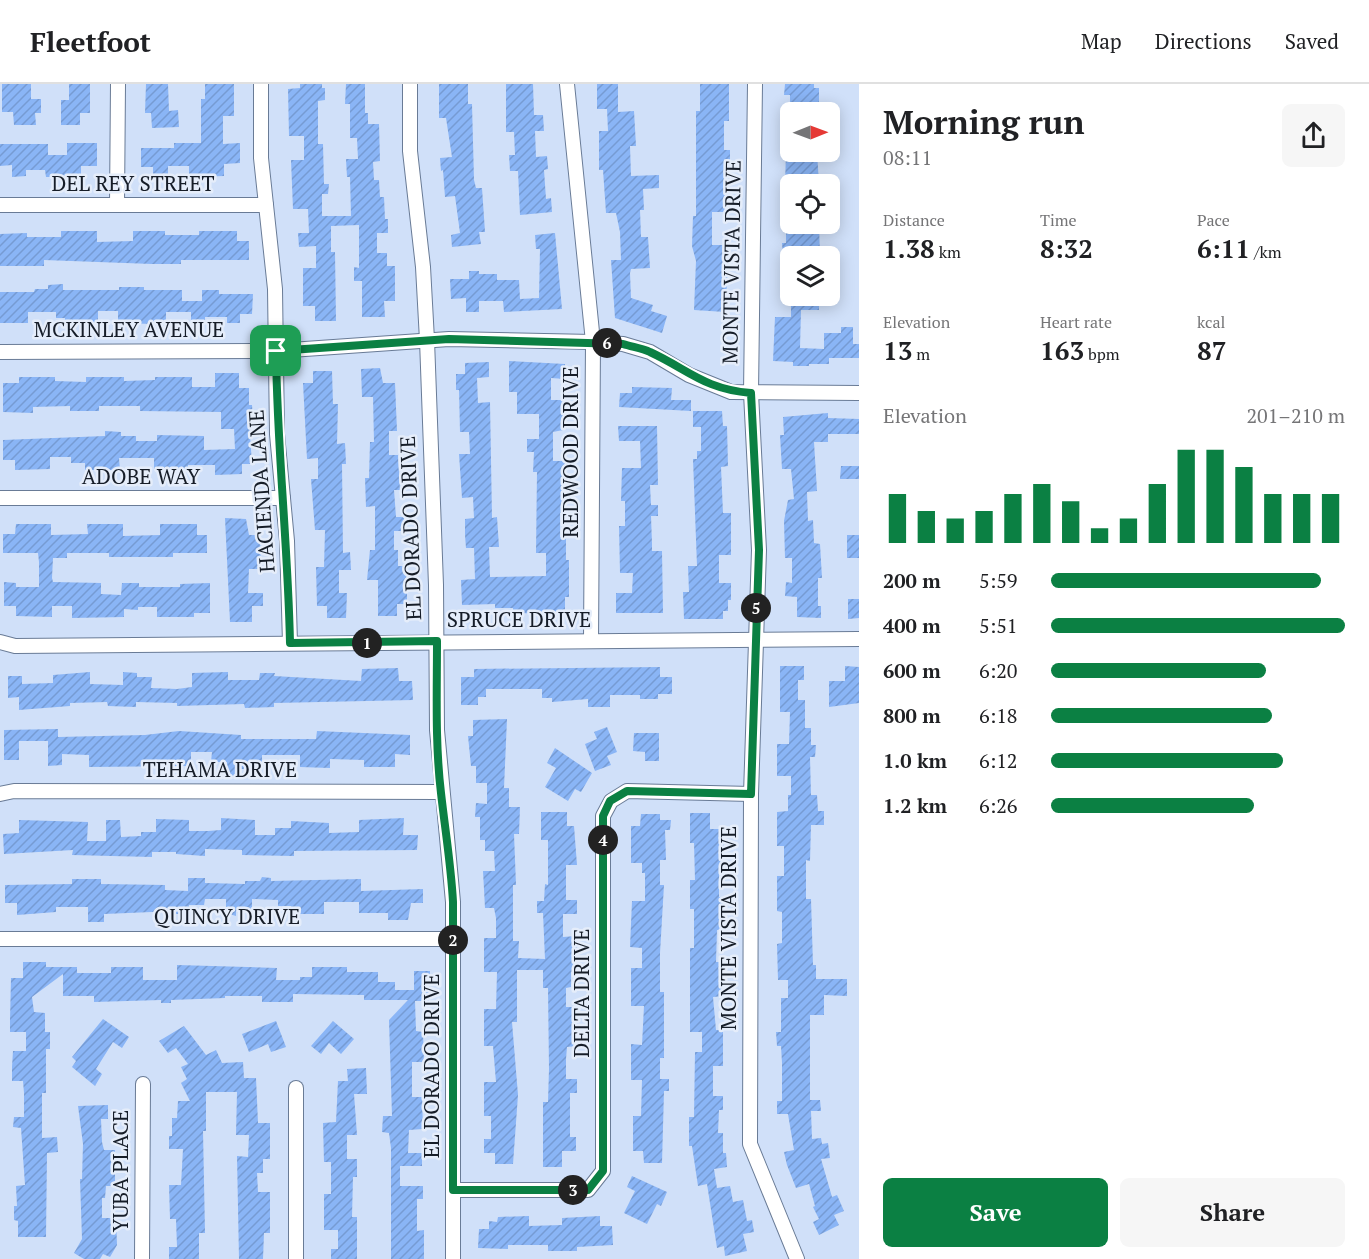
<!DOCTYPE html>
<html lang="en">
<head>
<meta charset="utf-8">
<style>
	body { margin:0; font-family:"PT Serif",serif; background:#f6f6f6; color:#202124; height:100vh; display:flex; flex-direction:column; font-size:22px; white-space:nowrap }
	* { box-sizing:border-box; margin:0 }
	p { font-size:20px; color:#757577 }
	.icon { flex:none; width:33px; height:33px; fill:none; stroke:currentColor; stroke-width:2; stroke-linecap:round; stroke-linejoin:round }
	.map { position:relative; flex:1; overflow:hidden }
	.sheet { display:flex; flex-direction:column; background:#fff; width:510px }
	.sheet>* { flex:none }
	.needle { width:39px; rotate:89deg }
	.buttons { position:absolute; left:780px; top:18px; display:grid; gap:12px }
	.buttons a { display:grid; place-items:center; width:60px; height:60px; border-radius:9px; background:#fff; box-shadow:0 3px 15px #0003; font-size:30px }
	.pin { position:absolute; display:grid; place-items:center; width:51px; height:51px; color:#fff; margin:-26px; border-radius:12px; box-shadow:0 3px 9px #0006 }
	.km { position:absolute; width:30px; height:30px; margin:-15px; border-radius:50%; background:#222; color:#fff; font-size:16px; line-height:30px; text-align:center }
	.round { display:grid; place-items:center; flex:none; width:63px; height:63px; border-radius:9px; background:#f6f6f6 }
	.head { display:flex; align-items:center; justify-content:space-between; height:102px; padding:0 24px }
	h1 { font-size:33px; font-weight:800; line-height:45px }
	.stats { display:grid; grid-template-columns:repeat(3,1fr); gap:9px; height:102px; padding:6px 24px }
	.stats div { display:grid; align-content:center }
	.stats b { font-size:26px; font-weight:800 }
	.stats small { font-size:16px; font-weight:400 }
	.stats p { font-size:16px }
	.chart { height:168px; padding:12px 24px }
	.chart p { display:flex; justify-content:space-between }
	.chart svg { width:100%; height:108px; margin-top:6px; stroke:#0b8043; stroke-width:6 }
	.primary-button { display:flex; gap:12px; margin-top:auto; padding:12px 24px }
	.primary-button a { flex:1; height:69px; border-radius:9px; background:#0b8043; color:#fff; font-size:24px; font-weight:800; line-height:69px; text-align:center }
	.primary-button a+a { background:#f6f6f6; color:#202124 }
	ul { padding:0 24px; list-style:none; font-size:20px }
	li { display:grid; grid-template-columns:96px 72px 1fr; align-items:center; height:45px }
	li i { height:15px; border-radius:8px; background:#0b8043 }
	header { display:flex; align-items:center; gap:36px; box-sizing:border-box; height:84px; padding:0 30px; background:#fff; border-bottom:2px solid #e0e0e0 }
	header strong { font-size:28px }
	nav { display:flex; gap:33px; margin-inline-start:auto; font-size:21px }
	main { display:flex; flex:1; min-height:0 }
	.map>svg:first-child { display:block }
	.building { fill:url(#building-hatch) }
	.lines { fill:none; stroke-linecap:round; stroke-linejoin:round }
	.minor-casing { stroke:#697b96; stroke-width:16 }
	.minor { stroke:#fff; stroke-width:14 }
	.route-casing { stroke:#fff; stroke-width:12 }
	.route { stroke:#0b8043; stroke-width:8 }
	.labels { text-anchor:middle; stroke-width:5; stroke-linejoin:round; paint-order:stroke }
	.street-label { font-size:21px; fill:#161d28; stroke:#e5edfa }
</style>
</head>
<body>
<header>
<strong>Fleetfoot</strong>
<nav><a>Map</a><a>Directions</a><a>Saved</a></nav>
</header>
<main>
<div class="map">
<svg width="859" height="1175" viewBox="0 0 859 1175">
	<defs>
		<pattern id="building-hatch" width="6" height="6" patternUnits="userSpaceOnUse" patternTransform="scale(1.5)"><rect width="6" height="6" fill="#8ab5f6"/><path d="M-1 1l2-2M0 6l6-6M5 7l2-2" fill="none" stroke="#769bd3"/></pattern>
	</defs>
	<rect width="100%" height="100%" fill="#d0e0f9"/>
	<g class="building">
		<path d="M2,0H31V15H41V29H35L36,41H14L13,28H2Z"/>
		<path d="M69,0H90V29H80V41H61V16H69Z"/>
		<path d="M146,0H168L169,27L178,26L179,43L152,44L151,29H145Z"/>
		<path d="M205,0H234V32H223V60L240,59V79L224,80V92L189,93V82H168V92H153V83H141V64H174V59H201V15H205Z"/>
		<path d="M300,0H322V4H325V16L318,17V60H323L324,100H329L328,110H322V132H351L350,93H347L346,75H358L357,54H350V20H345L346,0H365V29H368V40H379L380,77L373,78L374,96H379L380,113H384L385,135H388V149H377V169H387V182H395V217H384L385,233H362V197H354V183L359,184V141L331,142V168H335L336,237H315V222H303V184H316V162L299,163L298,149H309L308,125H293L291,76H304V52H289L288,5L300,4Z"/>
		<path d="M439,0H468V20H472L474,96L476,104H482L485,148H479L481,160L452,163L451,151L460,149L455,112L445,113L443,86L441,87L440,74L452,73L446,34H439Z"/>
		<path d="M506,0H533L534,31H543L544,47H535L536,73L547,72L548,85L544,86L546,115L551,114L552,128L520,131L518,87H510L509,71H515L514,48H506Z"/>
		<path d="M597,0H618V28L634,27L636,62H630L631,92L659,91V104L643,105L644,126H640L641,153H648L650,184L631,185L630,189L631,214L653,221L651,227L667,232L662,249L615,234L611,176H621L620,148L616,129H606L603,86H599V47H608L607,25H597Z"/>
		<path d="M700,0H729V37H724V66H730V82H725L727,128H712V161H726V184H728L725,228L694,226L696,177L692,162L693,132H696V27H700Z"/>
		<path d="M785,0H814V4H819V28H790V11H784Z"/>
		<path d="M67,59H97V82H81V93H46L45,86H26V92L12,93V81L0,82V60H48V71H67Z"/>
		<path d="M786,68H817L819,100H785Z"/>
		<path d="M786,140H819L820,172H783L782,159H786Z"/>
		<path d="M61,147H97V158L133,157V147H165V151H199V147H237V157H249V176H181V180H152L44,176V182H0V150L27,149V153H61Z"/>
		<path d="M555,149L562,225L504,228L503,217H479V228H466V214L451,215L450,195H469V187H479V190H497V196H519L520,215L539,214L540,165H536L535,151Z"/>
		<path d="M63,200V206H119V203H144V206H182V217H202V206H219V210H253L252,230H240V239H227V233H205V239H191V228H166V240H153L118,239V227H98V239H65V234H56V228H28V239H0V208H34L35,205H48V201Z"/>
		<path d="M791,212H819V226H801L800,264L824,265V249H841V243H853V260H859V274H829V280H809V282H793V278L773,277L775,233H791Z"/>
		<path d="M509,277L565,280V295L551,294V316H564L563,346L553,348V377H565V429H560V453H566V476H569V513H565V530L513,529V524H495V520L462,521L461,496L475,495L474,464H466L465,451V435L474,434L473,413L462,414L459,370H470L469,348H460L459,306H456V290H465V279L489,278V293L477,294L478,319L490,318L492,434L497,433L499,463H489L490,493L546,492V469H536L537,388H533L534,368H527V355H539V330H517V308H509Z"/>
		<path d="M380,284L383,299H395L397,347H389V371H398L400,406H394L396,433H404V447H394V466H398V482H406L407,506V520H397V532H378V496H367L370,466H375V422L366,423L365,394H369L370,358H374L373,313H362L361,285Z"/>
		<path d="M313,287H332L333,320H338L337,360L345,359L346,380H342L343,469L350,468L351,486H339V509H347L346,534H327V522H317L316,483H324L325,446H315L311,395H318V374L307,375L303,299H313Z"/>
		<path d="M215,289H239V304H249V321H252L253,336H249L252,380H242V390L215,391V381H188V385H154V374H119L120,386H85V379H71V373H50V385L15,386V376H3V356L105,352V347L121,348V352H136V357H157V351L204,352V366L235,365L234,345H221V328L140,327V322H99V327H70V322L33,323V329L3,328V299H19V293H55V297L86,298V293H124V297L155,296V293H192V303H215Z"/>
		<path d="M632,303L672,304L671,316H691V327L619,323L620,309H632Z"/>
		<path d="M693,327H722L723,342H727L728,382L721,383L723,429H731V471H719V499H731V516H728V527H723V535H684L683,508H689L688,482H697L693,375H697V367H701V343H693Z"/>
		<path d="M828,329V334L859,335V350H828V358H814L817,407L807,408L808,437L813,436L814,459L820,460L822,494H818V522H821V534L797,533V513L785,512L786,498L792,499V474H785L784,437L788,416L794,415L791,385H782L780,351H784L783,333Z"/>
		<path d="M618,342H657L658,401H650L651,421H658V432H651L652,460V467H662L663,529H616V509H632L633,489H620L619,442H625V417H621L622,384H641L640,357H619Z"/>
		<path d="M841,382H859V395H840Z"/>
		<path d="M225,434L246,435L249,451H260L261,485H249L248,509H263V522H252V538H230Z"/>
		<path d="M16,440H51V451L88,450L87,440H123V452L160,451V440H197V451H207V469H173V473H109V469H67V474H53L52,494L53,498L101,499V510L121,511L122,499H139V503H180V500L210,499V529H194V533H157V523H138V526L124,525V533L72,534V522H52V533L16,532V522H4V498L16,499V503H39V478L38,469H3V450H15Z"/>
		<rect x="847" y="451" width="12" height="23"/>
		<path d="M848,515H859V534L848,535Z"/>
		<path d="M780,582H804V596H798V616H805V644H811V661H816L815,673H810L811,711H817L818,727H824V741H811L810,777L806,776V815H811L813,881H816V895H847V912L824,911V931H810V1016H820L821,1027H811L812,1055L821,1054L822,1060L828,1059L830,1074L821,1075L832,1113L837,1111L844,1127L834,1131L839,1141L819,1151L813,1138L819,1135L813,1123L815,1122L809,1100L796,1104L787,1081L784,1068L794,1066L788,1030H777V1017H782V979L781,962H777L776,948H781V914H788V896H778L777,860L782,859V828L777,827V792H784V762H777V728L788,727V711H791V692H777V660H789L790,628H780Z"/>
		<path d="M845,582L859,583V619L829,623V597H845Z"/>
		<path d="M660,583V593H672V610H658V615H640V611H610V623H588V615L552,618V614H542V605H486V613H478V621H461V593H474V585Z"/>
		<path d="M398,584L399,597H412L413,616L274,619V623L245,624L244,620L177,622V619L136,618V623L108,622L107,618L70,619V622L19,626V613L8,614V592H22V600L53,599V591L90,588V600L123,601V588L137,589V593H152L151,604L177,605L192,603V589L228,588V596H259L260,589H275L274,592L361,597L362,585Z"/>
		<path d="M507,635L504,704H509V723H520L519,750H514L516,801H513V857H519L518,874L545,875L543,829H537V817H544L545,800L548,801V756H541V728H567V742H574L577,781H566V816H577V830H563V853L576,852L577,888H571V903L566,904V923H577V962L567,963L566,975V995H577V1009H570V1053H576V1067H562V1083H543V1018H548L549,985L548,904H543V886H517V938H512L518,1011L513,1080H495V1069H484V1055H491V1032H484V998H496L493,962H484V925H496L497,888H484V854H496V834L494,824H485L483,787H495L494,767H485V756H480V733H475L476,719L487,720V699H476V682H471L468,652H473V636Z"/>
		<path d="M607,643L617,668L607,672L611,681L595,687L585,660L597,655L594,648Z"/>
		<path d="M58,645V653L145,651L179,647L241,651V655H316L317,647L410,651V671L395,670V683H364V676L330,675V684L300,683V671H262V685H241V692H226L227,678H211L212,668H191V682L89,683V671L62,670V681L48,682V657H19V676H4V646Z"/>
		<path d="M634,649H659V677H645V668L633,667Z"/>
		<path d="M555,664L592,689L581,708L575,705L568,717L545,703L556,684L547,679Z"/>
		<path d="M690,729H710V745H723L724,780H719V813H723V846H717L716,878H723L724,912L713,913L716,946H723V982H713V1012H723V1026H719L718,1049H723V1069H726L727,1083L714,1085L717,1104L730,1102L733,1118L743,1116L747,1137L752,1136L754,1148L743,1150L747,1167L725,1172L724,1162L717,1164L707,1100L698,1102L692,1062H689V1033H694L695,968H702V948H690V864H694V825H690V796H695L694,759H690Z"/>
		<path d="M641,730H660V736H671L670,746H665L666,776H660V801H664L660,869V908H664V974H660V995H669V1007H664L662,1079H644L643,1067H633V1032H641L642,996H631V960L642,961L644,922H631V884H642V864L630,863L632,817H645V789H642V779H631V742H640Z"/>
		<path d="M221,734L255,736V751H275V744H291V737L329,739V749L359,748V736L404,734L403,751H418L417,766L294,767V772L242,771V766L205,765V772L176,770V768H152V773L72,771L73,766L4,770L3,750L19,749V736L88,738L87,757H106V736H120L121,753L141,752V748H156V735L189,736V747H208L221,746Z"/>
		<path d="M262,793L271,794V797L361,795V807L423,805V819H411L408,836H388V829H359V818H324V830H291V822H278V816L252,815V828L236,827V832L226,829V815H205L204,821H189V830H176V827L104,830V838H88V823H56V828L17,831V819H5V801L72,800V795H101V800L165,801V806L188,807V794H205V799L245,800V797H260Z"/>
		<path d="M23,878H46V883H77V889H111V883H143V896H177V881L277,884L276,896H300V893H312V883H347V888H378V898H395V906H414V887H430L429,917H415L416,947L423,948L424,978H412V1013H422L423,1045L409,1046L408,1069H422V1082H400V1102H423V1115H417V1147L424,1146V1175H391V1064L389,1049L382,1048L383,1032H392L389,936L408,916H364V911L293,910V918H262V912H225V914L171,916V919H161V916L94,918V912H63V890L32,913L34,928L45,929V948H50V965H46V1009H42V1054L57,1053L58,1068L47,1069L46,1153H18V1137L14,1136V1122H17L16,1102L25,1101L21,1044L13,1043L14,1033H24V1009L23,997H12V983L13,967H26V948H10V936L11,894H23Z"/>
		<path d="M103,935L129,953L122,964L113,958L96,985L102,990L95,1002L72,983L76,977L72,973Z"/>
		<path d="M276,937L286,963L271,968L268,960L249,968L242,950Z"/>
		<path d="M333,937L354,955L341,970L329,959L321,970L311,962Z"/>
		<path d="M184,942L206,971L216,966L222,979L243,978L244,994H256L258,1039H270V1075H263V1089H257L258,1108H270V1149H264L263,1175H239L237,1072L248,1073L249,1051H236L237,1008H206V1047H203L205,1149H199V1175H169V1163H177L176,1135H170L169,1101H181L183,1065H169V1052H172V1034H177L178,1017H190L181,999L187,995L181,983L188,980L176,964L168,969L159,957Z"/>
		<path d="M366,984L367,1010H354L357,1051H347V1075H357V1093H353L352,1133H357V1175H331V1165H338V1146H324V1110H331V1078H324L323,1039L336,1038L338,997H348L347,985Z"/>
		<path d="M108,1021V1035H101L102,1058L104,1066H115V1102H106L105,1114H102V1134H116L117,1161L110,1173L103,1170L100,1175H84L74,1169L82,1155L80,1095H82L83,1060L78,1022Z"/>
		<path d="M632,1092L667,1108L661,1122L657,1120L647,1140L624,1129L635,1107L627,1103Z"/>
		<path d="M529,1132V1142L562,1141V1134L600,1132V1142H612L613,1161L577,1163V1167H548V1161H508V1165L478,1164L479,1145H489V1137L497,1138L498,1133Z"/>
	</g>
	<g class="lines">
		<g class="minor-casing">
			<g id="minor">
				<path d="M261,0V74L275,205L277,350L287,457L290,559"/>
				<path d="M410,0V67L423,183L427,256L436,501L437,646L453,818V1175"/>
				<path d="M567,0L593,258L591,557"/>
				<path d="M755,0L751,309L759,466L751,710L750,1060L797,1175"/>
				<path d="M0,121H266"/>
				<path d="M117,121L118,0"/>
				<path d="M0,268L276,267L449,255L593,258L623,260L650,268L689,291L731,308L859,309"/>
				<path d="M0,414H283"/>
				<path d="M0,558L15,562L859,555"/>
				<path d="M0,710L14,707L441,708"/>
				<path d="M0,855H453"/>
				<path d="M296,1004V1175"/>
				<path d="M453,1106H588L603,1087V732L611,717L627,707L751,710"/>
				<path d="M142,1175L143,1000"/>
			</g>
		</g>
		<use href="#minor" class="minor"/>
	</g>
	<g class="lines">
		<g class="route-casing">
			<path id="route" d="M449,255L623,260C632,263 642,264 650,268C689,286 704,305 751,309L759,466L751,710L627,707L610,717L603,732V1087L588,1106H453V818C451,781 445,745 441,709C435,659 437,608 437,557L290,559C288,461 277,365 276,267Z"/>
		</g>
		<use href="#route" class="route"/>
	</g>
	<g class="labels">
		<g class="street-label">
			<text x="133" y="107">DEL REY STREET</text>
			<text transform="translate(732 178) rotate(-89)" y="7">MONTE VISTA DRIVE</text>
			<text x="129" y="253">MCKINLEY AVENUE</text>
			<text transform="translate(571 368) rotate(-90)" y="7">REDWOOD DRIVE</text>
			<text x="141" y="400">ADOBE WAY</text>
			<text transform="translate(262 407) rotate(-94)" y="7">HACIENDA LANE</text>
			<text transform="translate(411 444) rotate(-92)" y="7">EL DORADO DRIVE</text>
			<text x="519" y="543">SPRUCE DRIVE</text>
			<text x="220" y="693">TEHAMA DRIVE</text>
			<text x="227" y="840">QUINCY DRIVE</text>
			<text transform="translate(729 844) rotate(-90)" y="7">MONTE VISTA DRIVE</text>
			<text transform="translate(582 909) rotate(-90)" y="7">DELTA DRIVE</text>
			<text transform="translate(432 982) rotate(-90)" y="7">EL DORADO DRIVE</text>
			<text transform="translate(121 1087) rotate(-90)" y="7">YUBA PLACE</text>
		</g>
	</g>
</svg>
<div class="buttons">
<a><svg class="needle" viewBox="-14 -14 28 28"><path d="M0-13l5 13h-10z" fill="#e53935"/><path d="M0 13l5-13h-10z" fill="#757577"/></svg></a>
<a><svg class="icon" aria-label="locate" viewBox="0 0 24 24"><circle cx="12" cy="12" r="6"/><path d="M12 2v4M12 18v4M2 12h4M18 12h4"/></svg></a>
<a><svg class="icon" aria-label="layers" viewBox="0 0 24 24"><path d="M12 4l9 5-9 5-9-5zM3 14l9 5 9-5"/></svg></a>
</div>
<div class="pin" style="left:276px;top:267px;background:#1e9e55"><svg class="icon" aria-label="arrive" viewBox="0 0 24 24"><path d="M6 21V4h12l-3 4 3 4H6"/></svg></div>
<b class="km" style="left:367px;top:559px">1</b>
<b class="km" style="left:453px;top:856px">2</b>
<b class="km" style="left:573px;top:1106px">3</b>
<b class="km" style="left:603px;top:756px">4</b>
<b class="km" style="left:756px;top:524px">5</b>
<b class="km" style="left:607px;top:259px">6</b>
</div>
<section class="sheet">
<div class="head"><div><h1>Morning run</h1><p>08:11</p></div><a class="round"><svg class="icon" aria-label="share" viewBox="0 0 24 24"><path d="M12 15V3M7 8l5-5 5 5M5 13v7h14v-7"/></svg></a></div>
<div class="stats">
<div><p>Distance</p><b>1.38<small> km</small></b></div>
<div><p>Time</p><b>8:32</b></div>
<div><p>Pace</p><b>6:11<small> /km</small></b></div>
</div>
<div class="stats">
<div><p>Elevation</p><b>13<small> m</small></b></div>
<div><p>Heart rate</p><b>163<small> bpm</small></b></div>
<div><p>kcal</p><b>87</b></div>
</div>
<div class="chart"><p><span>Elevation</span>201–210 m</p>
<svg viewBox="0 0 160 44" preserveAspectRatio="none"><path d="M5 44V24M15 44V31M25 44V34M35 44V31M45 44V24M55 44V20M65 44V27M75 44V38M85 44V34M95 44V20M105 44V6M115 44V6M125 44V13M135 44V24M145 44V24M155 44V24"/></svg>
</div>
<ul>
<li><b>200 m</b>5:59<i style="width:92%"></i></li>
<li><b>400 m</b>5:51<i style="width:100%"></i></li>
<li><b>600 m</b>6:20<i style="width:73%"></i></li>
<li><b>800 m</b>6:18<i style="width:75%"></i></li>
<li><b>1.0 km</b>6:12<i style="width:79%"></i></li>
<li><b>1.2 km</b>6:26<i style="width:69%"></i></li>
</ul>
<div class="primary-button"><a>Save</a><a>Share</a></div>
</section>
</main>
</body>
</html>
